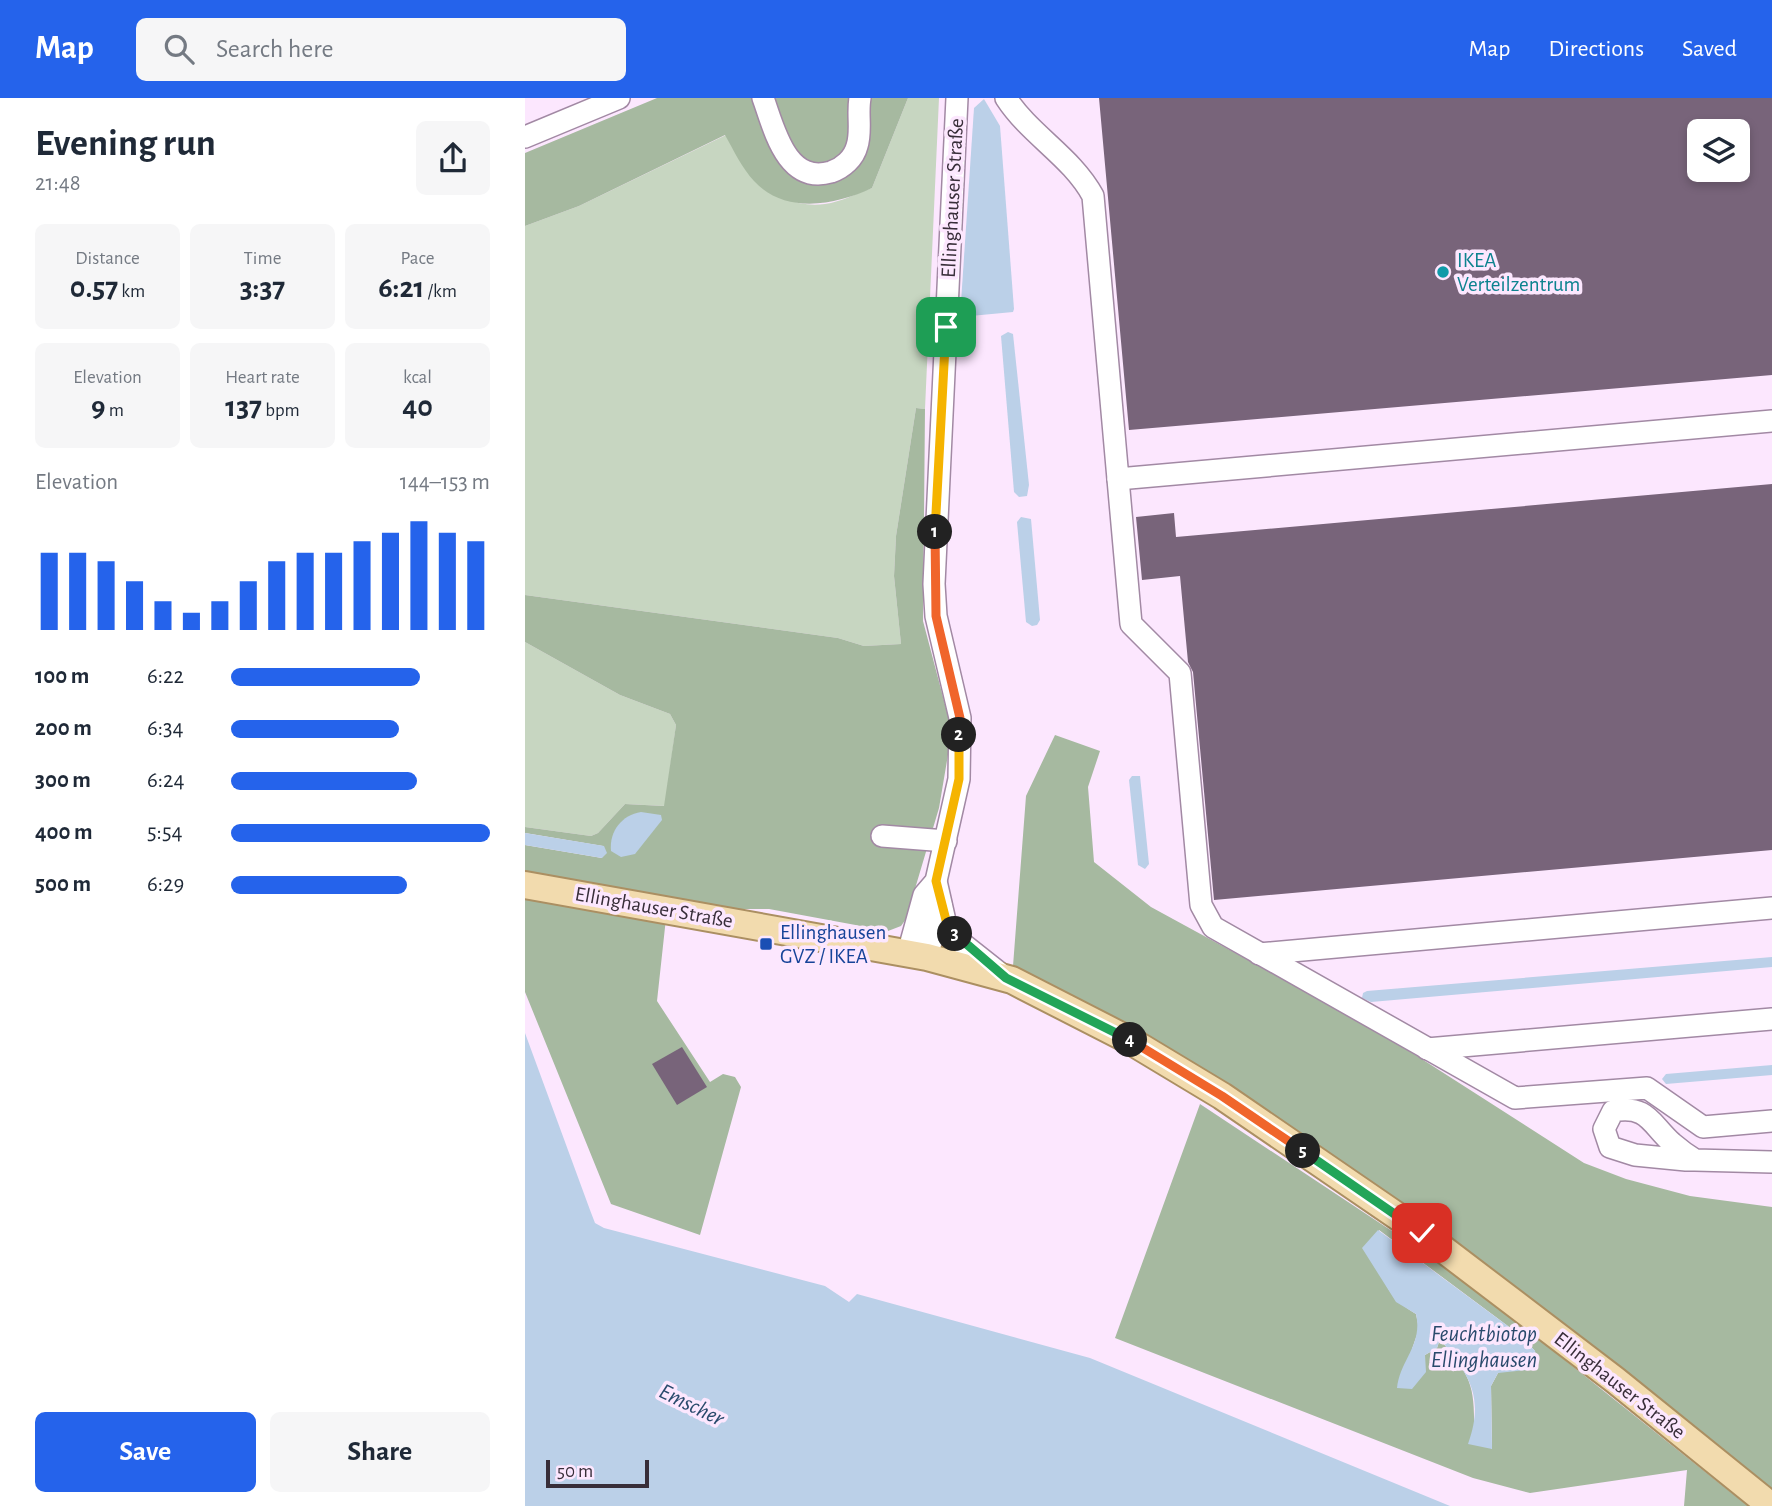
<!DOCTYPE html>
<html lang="en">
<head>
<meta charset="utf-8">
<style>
	body { margin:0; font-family:"Alegreya Sans",sans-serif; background:#f6f6f7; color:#1f2937; height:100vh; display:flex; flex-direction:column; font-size:26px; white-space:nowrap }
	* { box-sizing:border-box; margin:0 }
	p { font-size:23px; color:#747a83 }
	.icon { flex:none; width:38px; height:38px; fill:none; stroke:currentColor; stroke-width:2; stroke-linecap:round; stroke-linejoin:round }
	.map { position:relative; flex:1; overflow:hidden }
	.drawer { display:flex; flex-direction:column; background:#fff; width:525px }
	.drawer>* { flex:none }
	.tools { position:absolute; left:1162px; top:21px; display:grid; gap:14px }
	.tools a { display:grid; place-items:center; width:63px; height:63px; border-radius:10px; background:#fff; box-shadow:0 4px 10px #0003; font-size:35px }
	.scale { position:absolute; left:21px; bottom:18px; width:103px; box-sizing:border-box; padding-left:7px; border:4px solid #382e39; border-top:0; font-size:19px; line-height:24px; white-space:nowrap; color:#382e39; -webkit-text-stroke:5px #fce7fe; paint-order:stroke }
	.pin { position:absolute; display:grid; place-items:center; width:60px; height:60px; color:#fff; margin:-30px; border-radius:14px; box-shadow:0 4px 10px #0006 }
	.km { position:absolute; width:35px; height:35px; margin:-18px; border-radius:50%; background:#222; color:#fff; font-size:19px; line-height:35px; text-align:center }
	.round { display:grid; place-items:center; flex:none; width:74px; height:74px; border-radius:10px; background:#f6f6f7 }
	.head { display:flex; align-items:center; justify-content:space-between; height:119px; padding:0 35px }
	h1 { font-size:38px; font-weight:700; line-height:52px }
	.stats { display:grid; grid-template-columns:repeat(3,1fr); gap:10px; height:119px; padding:7px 35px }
	.stats div { display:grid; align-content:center; border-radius:10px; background:#f6f6f7; text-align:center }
	.stats b { font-size:30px; font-weight:700 }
	.stats small { font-size:19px; font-weight:400 }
	.stats p { font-size:19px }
	.chart { height:196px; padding:14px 35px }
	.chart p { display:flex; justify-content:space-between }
	.chart svg { width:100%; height:126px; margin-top:7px; stroke:#2563eb; stroke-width:6 }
	.cta { display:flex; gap:14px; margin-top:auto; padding:14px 35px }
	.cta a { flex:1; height:80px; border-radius:10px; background:#2563eb; color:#fff; font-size:28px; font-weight:700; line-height:80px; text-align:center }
	.cta a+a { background:#f6f6f7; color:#1f2937 }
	ul { padding:0 35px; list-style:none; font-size:23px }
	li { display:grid; grid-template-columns:112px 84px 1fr; align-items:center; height:52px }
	li i { height:18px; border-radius:9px; background:#2563eb }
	header { display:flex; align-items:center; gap:42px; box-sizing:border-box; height:98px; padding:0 35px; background:#2563eb; color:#fff }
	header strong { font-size:33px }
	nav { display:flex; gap:38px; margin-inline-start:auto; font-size:24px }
	.search { width:490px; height:63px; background:#f6f6f7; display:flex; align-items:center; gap:18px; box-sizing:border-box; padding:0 24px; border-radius:10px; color:#747a83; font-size:26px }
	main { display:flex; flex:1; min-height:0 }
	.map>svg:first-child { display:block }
	.green { fill:#c7d6c1 }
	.forest { fill:#a6b9a0; fill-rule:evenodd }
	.water { fill:#bbd0e8 }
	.building { fill:#78647a; fill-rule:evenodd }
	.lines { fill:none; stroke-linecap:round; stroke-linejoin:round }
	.minor-casing { stroke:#a289a4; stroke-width:24 }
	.major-casing { stroke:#ab8f62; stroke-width:30 }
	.minor { stroke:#fff; stroke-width:21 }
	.major { stroke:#f2dbae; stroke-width:26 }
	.split-1-casing { stroke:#fff; stroke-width:14 }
	.split-2-casing { stroke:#fff; stroke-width:14 }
	.split-3-casing { stroke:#fff; stroke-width:14 }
	.split-4-casing { stroke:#fff; stroke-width:14 }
	.split-5-casing { stroke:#fff; stroke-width:14 }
	.split-6-casing { stroke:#fff; stroke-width:14 }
	.split-1 { stroke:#f5b400; stroke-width:9 }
	.split-2 { stroke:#f0652b; stroke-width:9 }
	.split-3 { stroke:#f5b400; stroke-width:9 }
	.split-4 { stroke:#22a559; stroke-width:9 }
	.split-5 { stroke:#f0652b; stroke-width:9 }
	.split-6 { stroke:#22a559; stroke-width:9 }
	.culture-dot { fill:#0f9aa8; stroke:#fce7fe; stroke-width:2.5 }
	.transit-dot { fill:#1a4fb4; stroke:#fce7fe; stroke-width:2.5 }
	.labels { text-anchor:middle; stroke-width:7; stroke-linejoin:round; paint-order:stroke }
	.street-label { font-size:21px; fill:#382e39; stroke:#fce7fe }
	.culture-label { font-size:21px; fill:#0d838f; stroke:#fce7fe; text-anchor:start }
	.transit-label { font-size:21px; fill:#164399; stroke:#fce7fe; text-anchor:start }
	.water-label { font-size:23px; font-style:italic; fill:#294a6c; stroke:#fce7fe }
</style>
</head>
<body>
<header>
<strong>Map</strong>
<div class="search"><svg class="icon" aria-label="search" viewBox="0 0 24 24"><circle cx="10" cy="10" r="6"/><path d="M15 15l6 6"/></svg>Search here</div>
<nav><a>Map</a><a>Directions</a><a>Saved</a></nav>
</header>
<main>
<section class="drawer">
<div class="head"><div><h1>Evening run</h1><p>21:48</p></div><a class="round"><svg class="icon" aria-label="share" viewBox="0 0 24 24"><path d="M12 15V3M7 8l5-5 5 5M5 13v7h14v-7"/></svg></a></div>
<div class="stats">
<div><p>Distance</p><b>0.57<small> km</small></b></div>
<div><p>Time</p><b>3:37</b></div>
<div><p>Pace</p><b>6:21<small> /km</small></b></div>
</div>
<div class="stats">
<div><p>Elevation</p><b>9<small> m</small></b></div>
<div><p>Heart rate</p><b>137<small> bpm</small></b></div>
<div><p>kcal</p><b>40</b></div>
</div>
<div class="chart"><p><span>Elevation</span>144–153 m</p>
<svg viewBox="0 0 160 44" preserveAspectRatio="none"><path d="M5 44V17M15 44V17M25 44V20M35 44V27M45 44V34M55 44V38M65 44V34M75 44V27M85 44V20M95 44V17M105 44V17M115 44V13M125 44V10M135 44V6M145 44V10M155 44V13"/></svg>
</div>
<ul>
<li><b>100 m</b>6:22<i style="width:73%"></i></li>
<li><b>200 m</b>6:34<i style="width:65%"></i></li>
<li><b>300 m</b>6:24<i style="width:72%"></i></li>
<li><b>400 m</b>5:54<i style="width:100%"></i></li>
<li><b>500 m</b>6:29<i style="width:68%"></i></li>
</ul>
<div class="cta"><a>Save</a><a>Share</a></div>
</section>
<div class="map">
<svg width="1247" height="1408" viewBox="0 0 1247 1408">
	<rect width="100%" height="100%" fill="#fce7fe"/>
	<g class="green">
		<path d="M383,0H414L400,311L391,310L371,438L369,478L376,546L339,548L313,540L0,497V128L54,108L201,37C221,75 252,112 300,106C316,104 332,95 347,90Z"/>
		<path d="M0,544L95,597L145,616L151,627L140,708L100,706L73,735L66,738L0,729Z"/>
	</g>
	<g class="forest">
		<path d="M132,0H383L347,90C311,107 260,117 229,83C217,70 209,53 200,37L54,108L0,128V55Z"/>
		<path d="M391,310L400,311L398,523L427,633L414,710L381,821L376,828L363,833L244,811H142L132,903L185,984L198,976L210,979L216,989L175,1137L86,1106L0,894V747L77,760L78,748L0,735V729L66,738L73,735L100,706L139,708L151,627L145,616L95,597L0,544V497L313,540L339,548L376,546L369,478L371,438Z"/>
		<path d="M530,637L575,653L563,689L569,764L626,809L853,933L1059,1065L1101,1081L1165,1098L1247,1109V1408L1090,1282L604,942L488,868L501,698Z"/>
		<path d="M675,1006L900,1155L991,1223L1223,1408H1159L1162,1372L1005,1395L948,1380L590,1240ZM854,1132L995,1237L1010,1253L973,1275L966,1288L967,1351L949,1332C950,1283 944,1278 915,1241L912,1250L900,1257L887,1251L894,1231L891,1216C852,1192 856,1173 854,1132Z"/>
	</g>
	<g class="water">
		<path d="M459,1L475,28L489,211L488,214L435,219L449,10Z"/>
		<path d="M483,234L488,236L504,387L502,398L494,399L489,394L476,238Z"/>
		<path d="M496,419L506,421L515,522L512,527L507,528L501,524L492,424Z"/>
		<path d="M607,678H615L624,766L620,771L613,767L604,682Z"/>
		<path d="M116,714L136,717L137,722L110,756L96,759L86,753C84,733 97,717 116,714Z"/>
		<path d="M0,735L79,748L82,755L77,760L0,747Z"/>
		<path d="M1247,859V869L846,904L837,900L838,895L842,893Z"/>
		<path d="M0,935L65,1112L70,1125L79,1130L300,1188L324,1204L332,1196L565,1260L925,1408H0Z"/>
		<path d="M1247,967V977L1141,986L1137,981L1141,976Z"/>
		<path d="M853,1132L995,1237L1010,1253L1012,1262L1001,1272L973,1275L966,1288L967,1351L943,1346C960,1298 944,1277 915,1241L912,1250L900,1257L901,1274L887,1291L872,1290C875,1262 898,1247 891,1216L871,1204L837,1150Z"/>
	</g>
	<g class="building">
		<path d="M574,0H1247V277L604,332ZM1174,33H1213V72H1174Z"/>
		<path d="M1247,386V752L689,802L668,574L663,564L655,478L617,482L611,419L649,415L651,439Z"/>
		<path d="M157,949L182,989L152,1007L127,966Z"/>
	</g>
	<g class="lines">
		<g class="minor-casing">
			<g id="minor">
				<path d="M238,0C249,30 261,87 306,74C318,70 329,60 332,48C337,33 332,16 335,0"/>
				<path d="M481,0C505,37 547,59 568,98L593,381L1247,323"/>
				<path d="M0,39L94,0"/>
				<path d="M593,381L606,526L655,575L676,807L688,829L990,1000L1122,990L1178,1029L1247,1023"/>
				<path d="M357,738L421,743"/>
				<path d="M411,783L420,823L434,843L477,877"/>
				<path d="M383,855L399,797L411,783L434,681L435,620L411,518L409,486L432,0"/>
				<path d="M734,856L1247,810"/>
				<path d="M402,859L416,807"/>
				<path d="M902,951L1247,921"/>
				<path d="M1170,1062C1162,1057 1154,1051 1147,1045C1125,1025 1123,1007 1088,1013L1079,1031L1085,1049L1110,1057L1161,1062H1170L1247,1064"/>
			</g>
		</g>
		<g class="major-casing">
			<path id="major" d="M0,787L402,859L487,882L604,942L697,998L897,1135L1090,1282L1246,1408"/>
		</g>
		<use href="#minor" class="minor"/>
		<use href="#major" class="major"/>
	</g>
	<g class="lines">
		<g class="split-1-casing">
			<path id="split-1" d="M410,434L421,229"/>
		</g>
		<g class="split-2-casing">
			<path id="split-2" d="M410,434L411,518L435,620L434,637"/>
		</g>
		<g class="split-3-casing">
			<path id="split-3" d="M430,836L421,822L411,783L434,681V637"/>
		</g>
		<g class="split-4-casing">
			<path id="split-4" d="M430,836L481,880L605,942"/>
		</g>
		<g class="split-5-casing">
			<path id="split-5" d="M605,942L697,998L778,1053"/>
		</g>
		<g class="split-6-casing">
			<path id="split-6" d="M778,1053L897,1135"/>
		</g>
		<use href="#split-1" class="split-1"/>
		<use href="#split-2" class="split-2"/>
		<use href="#split-3" class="split-3"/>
		<use href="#split-4" class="split-4"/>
		<use href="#split-5" class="split-5"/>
		<use href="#split-6" class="split-6"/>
	</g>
	<circle class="culture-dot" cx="918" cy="174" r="7"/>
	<rect class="transit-dot" x="234" y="839" width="14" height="14" rx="3.5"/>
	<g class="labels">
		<g class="street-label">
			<text transform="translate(427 100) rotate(-87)" y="7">Ellinghauser Straße</text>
			<text transform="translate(129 809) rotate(10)" y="7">Ellinghauser Straße</text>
			<text transform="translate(1095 1287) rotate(38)" y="7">Ellinghauser Straße</text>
		</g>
		<g class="culture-label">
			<text x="932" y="169">IKEA<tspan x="932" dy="24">Verteilzentrum</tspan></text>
		</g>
		<g class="transit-label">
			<text x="255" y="841">Ellinghausen<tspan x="255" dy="24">GVZ / IKEA</tspan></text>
		</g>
		<g class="water-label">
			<text x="959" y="1243">Feuchtbiotop<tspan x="959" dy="26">Ellinghausen</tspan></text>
			<text transform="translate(167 1306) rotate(26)" y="8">Emscher</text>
		</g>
	</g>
</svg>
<div class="tools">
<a><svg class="icon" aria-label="layers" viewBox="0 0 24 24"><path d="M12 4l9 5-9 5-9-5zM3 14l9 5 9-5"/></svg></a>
</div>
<div class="scale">50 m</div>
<div class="pin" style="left:421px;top:229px;background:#1e9e55"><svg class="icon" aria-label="arrive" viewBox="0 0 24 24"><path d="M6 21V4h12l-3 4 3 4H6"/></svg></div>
<div class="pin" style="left:897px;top:1135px;background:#d93025"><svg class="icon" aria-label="check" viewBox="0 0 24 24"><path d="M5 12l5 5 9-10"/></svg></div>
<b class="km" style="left:410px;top:434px">1</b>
<b class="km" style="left:434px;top:637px">2</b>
<b class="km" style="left:430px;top:836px">3</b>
<b class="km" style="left:605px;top:942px">4</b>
<b class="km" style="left:778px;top:1053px">5</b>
</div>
</main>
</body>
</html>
